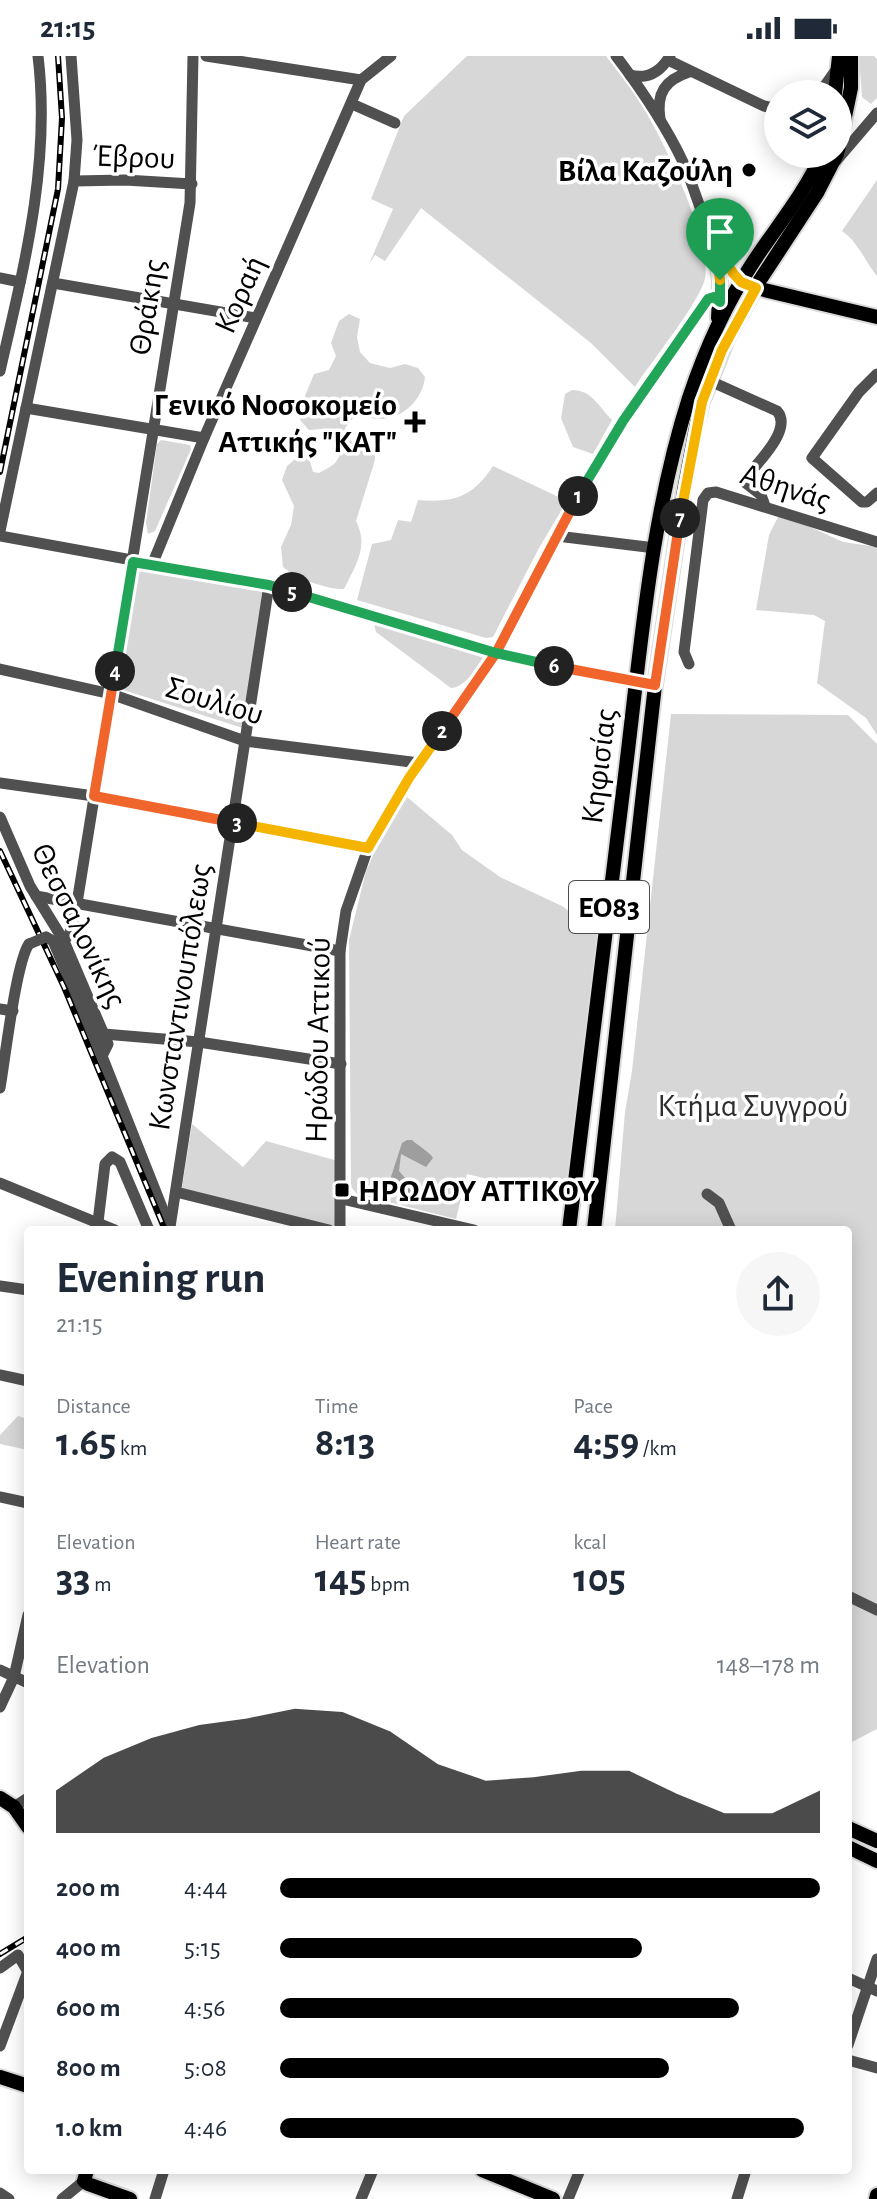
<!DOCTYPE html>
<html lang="en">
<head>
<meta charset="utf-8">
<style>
	body { margin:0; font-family:"Alegreya Sans",sans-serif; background:#f6f6f7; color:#1f2937; height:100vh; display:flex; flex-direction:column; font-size:30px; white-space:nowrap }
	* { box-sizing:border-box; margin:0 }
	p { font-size:26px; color:#747a83 }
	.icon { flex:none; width:44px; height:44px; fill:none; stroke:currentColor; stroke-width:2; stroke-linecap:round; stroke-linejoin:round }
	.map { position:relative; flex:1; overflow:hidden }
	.details { position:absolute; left:24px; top:1170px; width:828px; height:948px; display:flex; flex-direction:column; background:#fff; border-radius:8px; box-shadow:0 4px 20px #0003 }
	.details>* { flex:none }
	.buttons { position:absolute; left:764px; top:24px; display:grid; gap:16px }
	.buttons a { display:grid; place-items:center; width:88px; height:88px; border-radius:50%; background:#fff; box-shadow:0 4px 20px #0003; font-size:40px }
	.pin { position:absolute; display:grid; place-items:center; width:68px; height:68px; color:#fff; margin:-82px -34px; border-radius:50% 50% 50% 0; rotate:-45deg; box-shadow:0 0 8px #0007 }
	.pin .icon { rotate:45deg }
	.km { position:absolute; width:40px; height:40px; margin:-20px; border-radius:50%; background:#222; color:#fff; font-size:22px; line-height:40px; text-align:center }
	.round { display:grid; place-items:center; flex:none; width:84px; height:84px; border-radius:42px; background:#f6f6f7 }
	.head { display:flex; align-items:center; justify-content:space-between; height:136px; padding:0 32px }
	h1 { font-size:44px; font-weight:600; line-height:60px }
	.metrics { display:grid; grid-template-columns:repeat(3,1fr); gap:12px; height:136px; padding:8px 32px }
	.metrics div { display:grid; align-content:center }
	.metrics b { font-size:40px; font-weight:600 }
	.metrics small { font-size:22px; font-weight:400 }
	.metrics p { font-size:22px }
	.chart { height:224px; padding:16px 32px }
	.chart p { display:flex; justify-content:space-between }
	.chart svg { width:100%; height:144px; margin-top:8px; fill:#000; opacity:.7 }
	ul { padding:0 32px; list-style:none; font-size:26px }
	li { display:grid; grid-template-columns:128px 96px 1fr; align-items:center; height:60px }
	li i { height:20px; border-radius:10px; background:#000 }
	.status { display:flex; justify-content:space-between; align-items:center; height:56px; padding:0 40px; background:#fff; direction:ltr }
	.status svg { height:22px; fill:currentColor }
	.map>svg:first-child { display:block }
	.green { fill:#d7d7d7 }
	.water { fill:#9e9e9e }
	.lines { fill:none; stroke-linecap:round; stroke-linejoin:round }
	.major-casing { stroke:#dbdbdb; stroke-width:18 }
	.minor { stroke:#505050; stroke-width:11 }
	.major { stroke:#000; stroke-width:14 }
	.rail-casing { stroke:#000; stroke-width:6 }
	.rail { stroke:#fff; stroke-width:3; stroke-dasharray:9; stroke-linecap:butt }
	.minor-bridge { stroke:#505050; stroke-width:11 }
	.split-1-casing { stroke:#fff; stroke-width:16 }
	.split-2-casing { stroke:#fff; stroke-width:16 }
	.split-3-casing { stroke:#fff; stroke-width:16 }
	.split-4-casing { stroke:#fff; stroke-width:16 }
	.split-5-casing { stroke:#fff; stroke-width:16 }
	.split-6-casing { stroke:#fff; stroke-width:16 }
	.split-7-casing { stroke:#fff; stroke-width:16 }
	.split-8-casing { stroke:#fff; stroke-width:16 }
	.split-9-casing { stroke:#fff; stroke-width:16 }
	.split-1 { stroke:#22a559; stroke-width:10 }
	.split-2 { stroke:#f0652b; stroke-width:10 }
	.split-3 { stroke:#f5b400; stroke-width:10 }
	.split-4 { stroke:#f0652b; stroke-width:10 }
	.split-5 { stroke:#22a559; stroke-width:10 }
	.split-6 { stroke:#22a559; stroke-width:10 }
	.split-7 { stroke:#f0652b; stroke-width:10 }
	.split-8 { stroke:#f5b400; stroke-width:10 }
	.split-9 { stroke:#f5b400; stroke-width:10 }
	.poi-dot { fill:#000; stroke:#fff; stroke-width:3 }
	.labels { text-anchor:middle; stroke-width:7; stroke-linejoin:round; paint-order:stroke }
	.shield { fill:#fff; stroke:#4c4c4c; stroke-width:2 }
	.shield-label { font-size:30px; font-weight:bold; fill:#000 }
	.street-label { font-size:32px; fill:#000; stroke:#fff }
	.poi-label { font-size:32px; font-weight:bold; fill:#000; stroke:#fff; text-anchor:end }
	.park-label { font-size:32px; fill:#2e2e2e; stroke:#fff }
</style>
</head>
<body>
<div class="status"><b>21:15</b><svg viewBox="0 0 49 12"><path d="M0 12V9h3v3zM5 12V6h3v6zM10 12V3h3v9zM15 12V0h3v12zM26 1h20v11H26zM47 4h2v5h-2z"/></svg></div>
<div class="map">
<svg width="877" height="2143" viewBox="0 0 877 2143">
	<rect width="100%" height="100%" fill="#fff"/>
	<g class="green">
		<path d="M467,0H606C618,16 632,33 642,50C663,82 712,186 705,222C702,243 649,309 635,331L591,287L421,152L385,205L375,199L369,208L393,153L371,143L404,60Z"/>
		<path d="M859,0H874L877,3V42L871,48L862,41Z"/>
		<path d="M877,124V220C864,204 859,187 842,175Z"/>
		<path d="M349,258L360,263L357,281L360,296L370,307L390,312L405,308L418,312L425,321C423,343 403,363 380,363C371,363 362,360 353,362L345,372V378L336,381L321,373L309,374L300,364L305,340L314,318L329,314L336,300L331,287L339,265Z"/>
		<path d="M572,334C592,334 599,351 612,364L593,398L573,391L561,362L565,338Z"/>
		<path d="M161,384L190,389L191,393L155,475L148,478L146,467L157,388Z"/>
		<path d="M347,384L357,386L375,396V404L356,465C369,490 356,509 344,533C328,534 295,522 283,511L281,491L291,469L294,450L282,424L287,410L300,399L310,405L313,416L319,417C324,414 331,411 335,407C342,399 339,391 347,384Z"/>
		<path d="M493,410L567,445L539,492L493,581L486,582L357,544L372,488L391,484L398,464L411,466L418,444C454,447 473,441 493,410Z"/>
		<path d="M780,457L843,486L877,491V679L866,662L817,627L825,565L814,559L756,554L769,479Z"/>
		<path d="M140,511L264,533L243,672L117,632Z"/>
		<path d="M377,564L481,597L483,603C474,614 466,631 451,632L376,576L374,568Z"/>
		<path d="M671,658L848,659L877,688V1673L848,1688V1174H615L625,1056L632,1015Z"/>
		<path d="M407,741L452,779L462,794L500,821L562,850L577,861L590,874L597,877L570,1143L467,1118L456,1163L357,1138L351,1131L349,884L366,815L379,786Z"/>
		<path d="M192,1068L243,1111L266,1085L338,1105L337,1174H327L181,1137Z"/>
		<path d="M18,1360L28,1363V1394L0,1388V1379Z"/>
	</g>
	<path class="water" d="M407,1084H412C417,1089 431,1097 433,1102L426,1111L401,1098L399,1115L405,1122L403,1128L413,1135L401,1141V1138L387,1134L395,1132L390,1124C394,1112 398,1099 402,1087Z"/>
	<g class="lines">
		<g class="major-casing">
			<g id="major">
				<path d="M835,38L839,0"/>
				<path d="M838,94L851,32V0"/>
				<path d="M715,187L720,224L718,262"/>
				<path d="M756,232L877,261"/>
				<path d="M569,1174C588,1020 608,866 626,711C641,589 651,460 689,342C705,294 726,247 754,205C777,170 805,137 822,98"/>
				<path d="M594,1174L655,629L684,434L696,371L702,346L728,281L760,224L817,137L837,98"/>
				<path d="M0,1742L14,1751L28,1771"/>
				<path d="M848,1772L877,1785"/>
				<path d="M848,1791L877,1805"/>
				<path d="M0,2021L28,2030"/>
				<path d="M87,2114L84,2125L88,2128L130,2143"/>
				<path d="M482,2114L553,2143"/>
				<path d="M876,2143L877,2139"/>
			</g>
		</g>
		<g class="minor">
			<path d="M206,0L361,24"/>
			<path d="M616,0C641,33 665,68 683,106C701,145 713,215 756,232"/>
			<path d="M668,4L764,50L778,53"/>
			<path d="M630,19C648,24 661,15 670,0"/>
			<path d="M819,38L836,14"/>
			<path d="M352,48L395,67"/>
			<path d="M660,63C656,37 665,24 689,16"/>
			<path d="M836,105L877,57"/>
			<path d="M74,125L125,124L192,128"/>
			<path d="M0,222L20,226"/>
			<path d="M53,227L256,262"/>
			<path d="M0,315C24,211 51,107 38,0"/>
			<path d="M877,318L859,336L812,402L862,446H867L877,437"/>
			<path d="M710,325L777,355C794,374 754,410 743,425L761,439L765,450"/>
			<path d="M26,352L204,382"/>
			<path d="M0,475L74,125L77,84L71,0"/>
			<path d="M0,480L269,529L496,597L616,623L655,629"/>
			<path d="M557,480L655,492"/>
			<path d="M152,509L204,382L361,24L391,0"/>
			<path d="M689,608L684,596L703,444L708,437L716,436L877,486"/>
			<path d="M0,613L111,638L245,685L419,707"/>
			<path d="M0,727L94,740L368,792"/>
			<path d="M0,761L30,830L64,885L108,988L102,1000"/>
			<path d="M36,840L340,895"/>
			<path d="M46,881L53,885L102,1000L169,1169"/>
			<path d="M64,885L70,877L77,847L190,147L193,0"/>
			<path d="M0,953L13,955"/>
			<path d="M104,978L199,986L341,1008"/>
			<path d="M0,1032C5,1004 16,906 29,888"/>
			<path d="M0,1127L115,1174"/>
			<path d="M176,1136L329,1174"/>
			<path d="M707,1138L719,1147L731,1174"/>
			<path d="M342,1143L474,1174"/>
			<path d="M170,1171L269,529"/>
			<path d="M97,1174L105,1108L112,1101L120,1106L149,1174"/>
			<path d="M340,1174V895L346,855L368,792L383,765L409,722L496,597L575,446L623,365L708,243L714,241L720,246"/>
			<path d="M0,1230L28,1234"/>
			<path d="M0,1319L28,1325"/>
			<path d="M0,1441L28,1447"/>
			<path d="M848,1540L877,1554"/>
			<path d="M0,1614L28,1627"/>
			<path d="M0,1651L14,1621L28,1559"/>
			<path d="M14,1751L28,1742"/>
			<path d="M0,1912L18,1899L28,1916"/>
			<path d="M848,1922L877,1935"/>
			<path d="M848,1989L877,1903"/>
			<path d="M0,1990L28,1915"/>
			<path d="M848,2004L877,2012"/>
			<path d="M0,2137L9,2143"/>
			<path d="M62,2143L84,2125"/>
			<path d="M155,2143L164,2114"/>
			<path d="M361,2143L373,2114"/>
			<path d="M568,2143L580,2114"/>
			<path d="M737,2143L746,2114"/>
		</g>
		<use href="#major" class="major"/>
		<g class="rail-casing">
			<g id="rail">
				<path d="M0,416L58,133L62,62L58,0"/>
				<path d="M0,795L64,931L165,1174"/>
				<path d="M0,1898L28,1881"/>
			</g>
		</g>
		<use href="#rail" class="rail"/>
		<path class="minor-bridge" d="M29,888L46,881"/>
	</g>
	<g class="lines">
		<g class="split-1-casing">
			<path id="split-1" d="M578,440L623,365L708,243L714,241L720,246V224"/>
		</g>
		<g class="split-2-casing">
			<path id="split-2" d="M442,675L496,597L578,440"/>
		</g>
		<g class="split-3-casing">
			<path id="split-3" d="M237,767L368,792L409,722L442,675"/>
		</g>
		<g class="split-4-casing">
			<path id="split-4" d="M115,615L94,740L237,767"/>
		</g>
		<g class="split-5-casing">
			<path id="split-5" d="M115,615L133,506L269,529L292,536"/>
		</g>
		<g class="split-6-casing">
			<path id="split-6" d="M292,536L496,597L554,610"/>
		</g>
		<g class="split-7-casing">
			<path id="split-7" d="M554,610L655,629L680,462"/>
		</g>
		<g class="split-8-casing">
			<path id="split-8" d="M680,462L702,346L722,294L756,232L741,226L733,217"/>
		</g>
		<g class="split-9-casing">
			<path id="split-9" d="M720,224L715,187L733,217"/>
		</g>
		<use href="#split-1" class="split-1"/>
		<use href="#split-2" class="split-2"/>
		<use href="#split-3" class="split-3"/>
		<use href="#split-4" class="split-4"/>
		<use href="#split-5" class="split-5"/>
		<use href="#split-6" class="split-6"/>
		<use href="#split-7" class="split-7"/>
		<use href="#split-8" class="split-8"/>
		<use href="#split-9" class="split-9"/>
	</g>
	<g class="poi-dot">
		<circle cx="749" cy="114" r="8"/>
		<path d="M411 354h8v8h8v8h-8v8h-8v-8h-8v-8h8z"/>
		<rect x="334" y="1126" width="16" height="16" rx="4"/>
	</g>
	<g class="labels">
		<rect class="shield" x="569" y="825" width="80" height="52" rx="6"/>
		<g class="shield-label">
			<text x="609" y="861">ΕΟ83</text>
		</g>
		<g class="street-label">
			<text transform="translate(134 100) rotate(2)" y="11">Έβρου</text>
			<text transform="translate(239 238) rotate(-66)" y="11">Κοραή</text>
			<text transform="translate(146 251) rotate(-81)" y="11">Θράκης</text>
			<text transform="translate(786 430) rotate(18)" y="11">Αθηνάς</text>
			<text transform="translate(215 644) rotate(17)" y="11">Σουλίου</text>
			<text transform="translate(598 710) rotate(-83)" y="11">Κηφισίας</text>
			<text transform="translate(80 869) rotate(64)" y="11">Θεσσαλονίκης</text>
			<text transform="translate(179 941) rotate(-81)" y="11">Κωνσταντινουπόλεως</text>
			<text transform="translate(317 984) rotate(-89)" y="11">Ηρώδου Αττικού</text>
		</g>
		<g class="poi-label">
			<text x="733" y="125">Βίλα Καζούλη</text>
			<text x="397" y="359">Γενικό Νοσοκομείο<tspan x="397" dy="37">Αττικής "ΚΑΤ"</tspan></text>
			<text x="358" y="1145" text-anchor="start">ΗΡΩΔΟΥ ΑΤΤΙΚΟΥ</text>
		</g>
		<g class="park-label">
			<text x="753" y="1060">Κτήμα Συγγρού</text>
		</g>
	</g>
</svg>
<div class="buttons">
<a><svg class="icon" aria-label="layers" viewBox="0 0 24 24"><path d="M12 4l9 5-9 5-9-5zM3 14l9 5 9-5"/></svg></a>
</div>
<div class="pin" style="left:720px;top:224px;background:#1e9e55"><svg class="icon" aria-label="arrive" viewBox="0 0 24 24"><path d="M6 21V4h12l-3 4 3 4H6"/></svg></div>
<b class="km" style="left:578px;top:440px">1</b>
<b class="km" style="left:442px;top:675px">2</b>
<b class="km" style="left:237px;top:767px">3</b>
<b class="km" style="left:115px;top:615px">4</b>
<b class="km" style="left:292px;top:536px">5</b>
<b class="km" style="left:554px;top:610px">6</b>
<b class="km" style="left:680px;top:462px">7</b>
<section class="details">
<div class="head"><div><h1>Evening run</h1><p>21:15</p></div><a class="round"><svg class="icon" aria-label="share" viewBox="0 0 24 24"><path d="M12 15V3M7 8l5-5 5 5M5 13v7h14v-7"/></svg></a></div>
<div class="metrics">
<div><p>Distance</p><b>1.65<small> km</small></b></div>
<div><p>Time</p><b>8:13</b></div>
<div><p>Pace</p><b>4:59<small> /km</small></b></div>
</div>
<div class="metrics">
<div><p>Elevation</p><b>33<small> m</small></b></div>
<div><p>Heart rate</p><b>145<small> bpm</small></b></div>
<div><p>kcal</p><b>105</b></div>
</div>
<div class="chart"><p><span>Elevation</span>148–178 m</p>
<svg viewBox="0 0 160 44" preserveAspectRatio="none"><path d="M0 44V31L10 21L20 15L30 11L40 9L50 6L60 7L70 13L80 23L90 28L100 27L110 25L120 25L130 32L140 38L150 38L160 31V44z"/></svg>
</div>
<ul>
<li><b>200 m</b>4:44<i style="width:100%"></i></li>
<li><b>400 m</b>5:15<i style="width:67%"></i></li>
<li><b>600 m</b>4:56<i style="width:85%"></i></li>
<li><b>800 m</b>5:08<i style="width:72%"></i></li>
<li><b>1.0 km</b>4:46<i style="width:97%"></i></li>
</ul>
</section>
</div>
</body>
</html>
